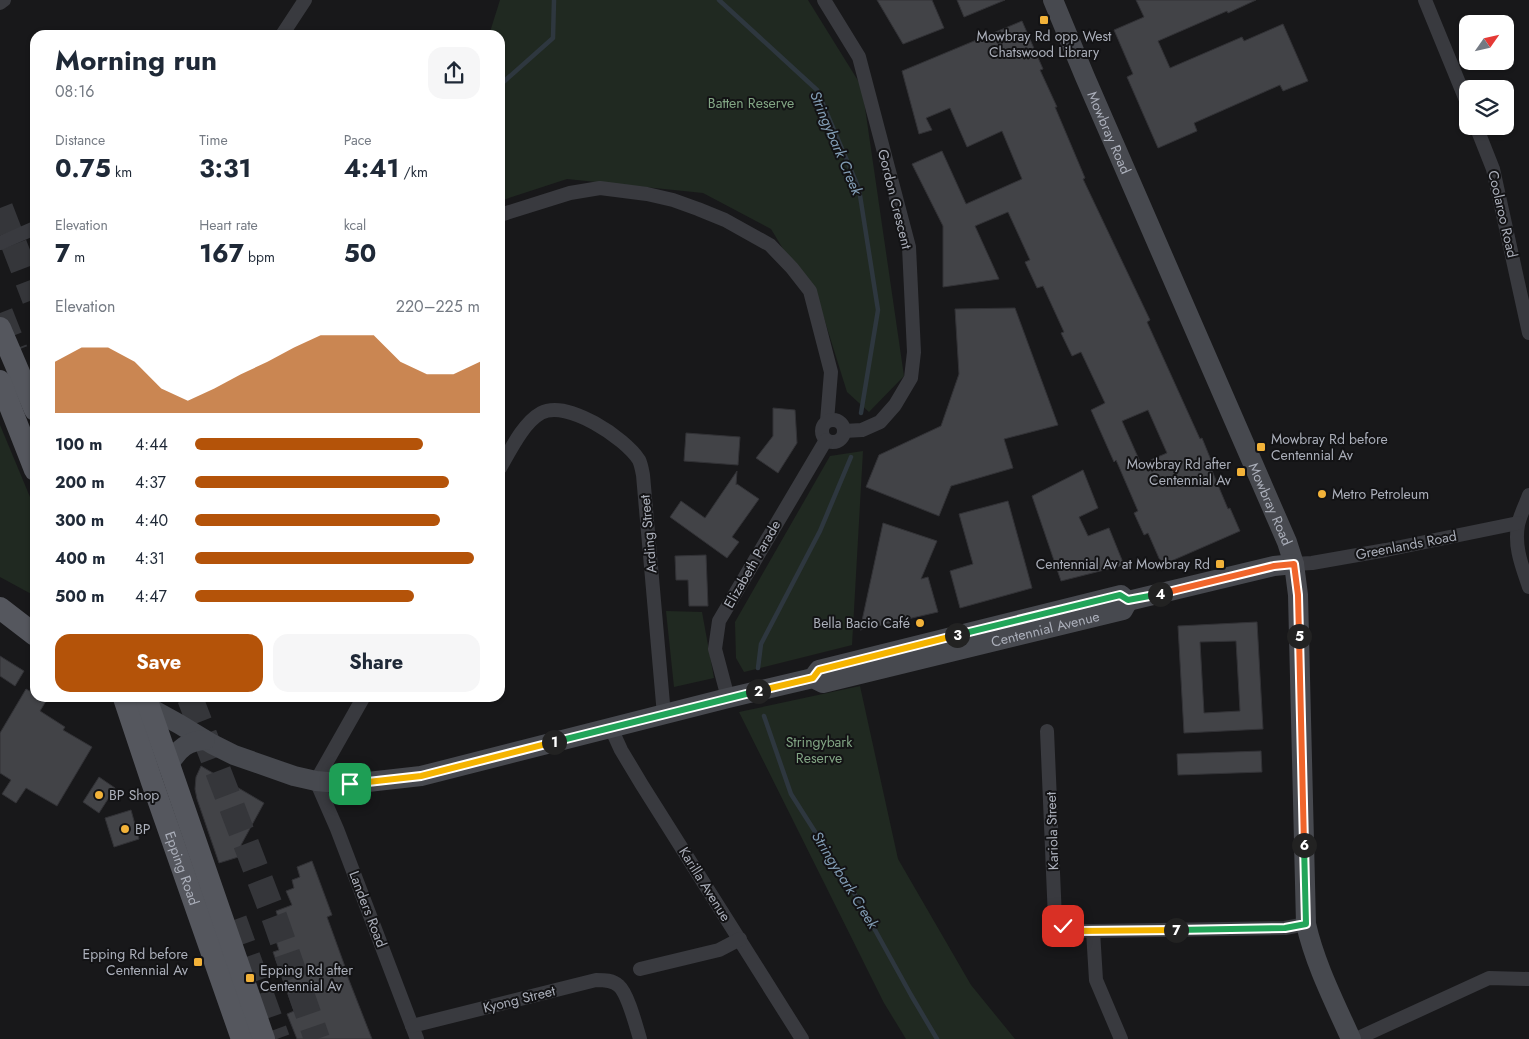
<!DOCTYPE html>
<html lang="en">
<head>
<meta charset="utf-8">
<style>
	body { margin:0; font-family:Jost,sans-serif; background:#f6f6f7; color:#1f2937; height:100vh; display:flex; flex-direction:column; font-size:19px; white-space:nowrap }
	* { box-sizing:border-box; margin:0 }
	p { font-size:16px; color:#747a83 }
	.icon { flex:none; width:28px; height:28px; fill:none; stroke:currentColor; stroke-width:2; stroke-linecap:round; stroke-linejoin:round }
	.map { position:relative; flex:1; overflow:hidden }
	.drawer { position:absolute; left:30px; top:30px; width:475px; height:672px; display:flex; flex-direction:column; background:#fff; border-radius:15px; box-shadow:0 1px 4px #0004 }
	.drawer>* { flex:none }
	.needle { width:32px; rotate:56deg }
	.controls { position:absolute; left:1459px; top:15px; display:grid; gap:10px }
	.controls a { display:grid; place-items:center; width:55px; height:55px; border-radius:10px; background:#fff; box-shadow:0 1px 4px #0004; font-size:25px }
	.pin { position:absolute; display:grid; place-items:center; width:42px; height:42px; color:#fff; margin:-21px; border-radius:10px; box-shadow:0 2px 8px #0006 }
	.km { position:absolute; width:25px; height:25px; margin:-12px; border-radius:50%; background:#222; color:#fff; font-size:14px; line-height:25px; text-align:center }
	.round { display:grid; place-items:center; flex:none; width:52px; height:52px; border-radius:15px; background:#f6f6f7 }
	.summary { display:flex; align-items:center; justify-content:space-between; height:85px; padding:0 25px }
	h1 { font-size:28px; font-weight:700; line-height:38px }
	.figures { display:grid; grid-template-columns:repeat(3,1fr); gap:8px; height:85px; padding:5px 25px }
	.figures div { display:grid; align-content:center }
	.figures b { font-size:25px; font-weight:700 }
	.figures small { font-size:14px; font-weight:400 }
	.figures p { font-size:14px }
	.chart { height:140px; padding:10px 25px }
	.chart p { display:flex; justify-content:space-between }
	.chart svg { width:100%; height:90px; margin-top:5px; fill:#b45309; opacity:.7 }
	.action { display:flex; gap:10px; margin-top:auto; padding:10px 25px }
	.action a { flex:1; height:58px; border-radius:15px; background:#b45309; color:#fff; font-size:20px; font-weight:700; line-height:58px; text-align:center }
	.action a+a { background:#f6f6f7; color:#1f2937 }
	ul { padding:0 25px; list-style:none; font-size:16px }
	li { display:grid; grid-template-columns:80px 60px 1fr; align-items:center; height:38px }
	li i { height:12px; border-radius:6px; background:#b45309 }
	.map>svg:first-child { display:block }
	.green { fill:#202921 }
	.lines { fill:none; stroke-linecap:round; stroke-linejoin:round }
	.stream { stroke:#2e373f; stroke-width:4.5 }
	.building { fill:#424347; stroke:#323236; fill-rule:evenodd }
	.highway-tunnel { stroke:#35363a; stroke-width:26; stroke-dasharray:26 13; stroke-linecap:butt }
	.street { stroke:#393a3f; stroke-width:14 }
	.secondary { stroke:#47494f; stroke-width:20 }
	.primary { stroke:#55575e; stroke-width:22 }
	.split-1-casing { stroke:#fff; stroke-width:10 }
	.split-2-casing { stroke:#fff; stroke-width:10 }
	.split-3-casing { stroke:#fff; stroke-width:10 }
	.split-4-casing { stroke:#fff; stroke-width:10 }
	.split-5-casing { stroke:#fff; stroke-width:10 }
	.split-6-casing { stroke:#fff; stroke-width:10 }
	.split-7-casing { stroke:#fff; stroke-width:10 }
	.split-8-casing { stroke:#fff; stroke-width:10 }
	.split-1 { stroke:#f5b400; stroke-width:6 }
	.split-2 { stroke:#22a559; stroke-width:6 }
	.split-3 { stroke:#f5b400; stroke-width:6 }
	.split-4 { stroke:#22a559; stroke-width:6 }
	.split-5 { stroke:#f0652b; stroke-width:6 }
	.split-6 { stroke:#f0652b; stroke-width:6 }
	.split-7 { stroke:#22a559; stroke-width:6 }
	.split-8 { stroke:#f5b400; stroke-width:6 }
	.poi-dot { fill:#f2b239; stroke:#131315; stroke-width:2 }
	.labels { text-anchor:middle; stroke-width:4; stroke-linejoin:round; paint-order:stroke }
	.poi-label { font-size:14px; fill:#abafba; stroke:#131315; text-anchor:start }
	.park-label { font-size:14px; fill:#82a584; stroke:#131315 }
	.street-label { font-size:14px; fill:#abafba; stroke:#131315 }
	.water-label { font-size:15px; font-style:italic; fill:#829db5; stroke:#131315 }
</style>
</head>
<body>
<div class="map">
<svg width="1529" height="1039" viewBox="0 0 1529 1039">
	<rect width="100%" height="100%" fill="#18181a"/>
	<g class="green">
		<path d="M500,0H808L862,87L904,376L869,412L847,392L823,315L771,229L703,193L567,179L500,201V35H489Z"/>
		<path d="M0,425L35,509V596L0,577Z"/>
		<path d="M863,451L852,645L744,672L736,658L735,622L830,456Z"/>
		<path d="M666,611L702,612L714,678L674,687Z"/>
		<path d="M860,686L898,859L971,985L1015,1039H906L884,1003L739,712Z"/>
	</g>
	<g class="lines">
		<g class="stream">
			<path d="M719,0L817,90L859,189L878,310L861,413"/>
			<path d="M500,85L553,38L554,0"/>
			<path d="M758,668L761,644L820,531L851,457"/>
			<path d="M764,716L791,794L859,901L911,995L937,1039"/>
		</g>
	</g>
	<g class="building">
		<path d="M877,0H932L944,28L903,44Z"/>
		<path d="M957,0H1005L964,17Z"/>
		<path d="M1136,0H1256L1228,13L1227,11L1158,41L1170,68L1242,37L1244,41L1283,24L1308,81L1283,91L1280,85L1194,123L1197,131L1158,148L1127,77L1133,74L1114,30L1144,17Z"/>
		<path d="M1022,21L1043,69L1040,70L1057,107H1055L1085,178L1083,179L1150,320L1147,322L1200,439L1202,438L1213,465L1210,466L1228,509L1230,508L1240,531L1162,565L1148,533L1144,535L1134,513L1138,511L1116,460L1114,462L1091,410L1105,403L1081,352L1072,356L1061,333L1064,332L1043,286L1037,288L1025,262L1030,260L1008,212L975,226L999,279L943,287V226L912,164L942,151L966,204L1022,179L1002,131L967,147L950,108L926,118L932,130L919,134L902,71ZM1148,410L1167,453L1141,464L1122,421Z"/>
		<path d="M1015,308L1058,425L1004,439L1013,468L951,486L939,516L866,487L879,455L941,426L959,374L955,309Z"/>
		<path d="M773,408L795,410L797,443L778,473L756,458L773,436Z"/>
		<path d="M686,433L740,437L738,465L684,461Z"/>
		<path d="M1083,470L1098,508L1079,517L1088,536L1109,528L1124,565L1061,581L1032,496Z"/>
		<path d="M737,471L736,485L737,484L759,499L732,537L739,542L727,558L670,517L681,501L705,518Z"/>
		<path d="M1008,501L1032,588L960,608L950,571L973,564L959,514Z"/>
		<path d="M883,523L937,541L921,579L928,577L938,612L860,630Z"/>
		<path d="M706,555L708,606H689L688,580H676L675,556Z"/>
		<path d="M1257,622L1263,729L1184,733L1178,626ZM1236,641L1240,711L1204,713L1200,642Z"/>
		<path d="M0,656L24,671L15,686L0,676Z"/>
		<path d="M26,689L35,694V698H40L46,701L40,711L65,727L63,730L92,747L57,806L26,788L16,803L2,794L11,780L0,773V733Z"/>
		<path d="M1261,751L1262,772L1178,775L1177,754Z"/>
		<path d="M201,766L264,803L241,845L245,855L219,863L197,799L195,789L196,777Z"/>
		<path d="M99,777L115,788L99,813L83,802Z"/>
		<path d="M131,810L139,839L114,847L105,818Z"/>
		<path d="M312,861L332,915L327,917L348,975H347L372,1039H297L287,1014L294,1011L273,952L279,950L271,926L280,923L276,911L292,905L286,891L294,888L292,880L300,877L297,867Z"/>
	</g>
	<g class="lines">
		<g class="highway-tunnel">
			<path d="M0,208L35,299"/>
			<path d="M0,313L15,351"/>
			<path d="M190,698L275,919L317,1039"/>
			<path d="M234,920L277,1039"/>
		</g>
		<g class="street">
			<path d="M824,0L859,57L909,247L914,352L911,378L895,405L880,422L862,430L844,431"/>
			<path d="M1425,0L1468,105"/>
			<path d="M0,3L4,0"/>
			<path d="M282,35L305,0"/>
			<path d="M1476,126L1493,169L1529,333"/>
			<path d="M500,215L570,193L600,188L647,194L673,200L698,209L725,220L770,245L792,268L810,291L831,372L827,421"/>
			<path d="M0,243L35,228"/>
			<circle cx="833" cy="431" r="11"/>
			<path d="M500,468C510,451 523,423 541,413C567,399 625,438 639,460C641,464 642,470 643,475L664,715"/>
			<path d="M1529,495C1526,504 1520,515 1518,525C1514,547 1522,566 1529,587"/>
			<path d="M1294,564L1312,563L1386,550L1518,523"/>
			<path d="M363,698L316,781L337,829L417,1039"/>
			<path d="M728,698L715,649L719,621L826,440"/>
			<path d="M611,728L621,750L642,785L802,1039"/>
			<path d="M1047,731L1055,919C1068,931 1076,931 1093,931L1285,928L1306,924"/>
			<path d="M1093,931L1096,980L1121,1039"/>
			<path d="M640,969L719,950L740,939"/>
			<path d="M412,1026L596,980C604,980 613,980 619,986C628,994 636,1026 640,1039"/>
			<path d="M1356,1039L1489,978L1529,979"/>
		</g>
		<g class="secondary">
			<path id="s1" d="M1053,0L1085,77L1287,542L1294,564L1298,595L1306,924C1315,964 1334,1001 1351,1039"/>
			<path d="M813,678L819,670L1121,595L1128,601L1274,566L1294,564"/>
			<path id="s2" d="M150,708L179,724L212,744L234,755L294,776L316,781L350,784L421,776L728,698L813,678L823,683L1123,610L1128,601"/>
			<path d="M170,763C179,748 188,741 205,740"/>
		</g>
		<g class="primary">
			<path d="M0,328L35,410"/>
			<path d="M0,381L35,470"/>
			<path d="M0,608L35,635"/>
			<path id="s3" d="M124,698L152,782L242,1039"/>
			<path d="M146,698L264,1039"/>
		</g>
	</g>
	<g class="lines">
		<g class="split-1-casing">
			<path id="split-1" d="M350,784L421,776L554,742"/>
		</g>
		<g class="split-2-casing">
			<path id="split-2" d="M554,742L758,691"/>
		</g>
		<g class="split-3-casing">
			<path id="split-3" d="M758,691L813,678L819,670L957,635"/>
		</g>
		<g class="split-4-casing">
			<path id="split-4" d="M957,635L1120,595L1128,600L1160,594"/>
		</g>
		<g class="split-5-casing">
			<path id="split-5" d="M1160,594L1274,566L1294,564L1298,595L1299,636"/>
		</g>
		<g class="split-6-casing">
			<path id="split-6" d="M1299,636L1304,845"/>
		</g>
		<g class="split-7-casing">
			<path id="split-7" d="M1176,930L1285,928L1306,924L1304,845"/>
		</g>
		<g class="split-8-casing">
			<path id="split-8" d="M1063,926L1077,931L1176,930"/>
		</g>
		<use href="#split-1" class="split-1"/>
		<use href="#split-2" class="split-2"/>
		<use href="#split-3" class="split-3"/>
		<use href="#split-4" class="split-4"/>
		<use href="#split-5" class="split-5"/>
		<use href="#split-6" class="split-6"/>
		<use href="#split-7" class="split-7"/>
		<use href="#split-8" class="split-8"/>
	</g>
	<g class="poi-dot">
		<rect x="1039" y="15" width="10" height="10" rx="2.5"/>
		<rect x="1256" y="442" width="10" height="10" rx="2.5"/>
		<rect x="1236" y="467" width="10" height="10" rx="2.5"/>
		<circle cx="1322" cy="494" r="5"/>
		<rect x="1215" y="559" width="10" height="10" rx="2.5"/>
		<circle cx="920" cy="623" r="5"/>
		<circle cx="99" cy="795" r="5"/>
		<circle cx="125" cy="829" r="5"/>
		<rect x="193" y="957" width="10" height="10" rx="2.5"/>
		<rect x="245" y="973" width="10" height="10" rx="2.5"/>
	</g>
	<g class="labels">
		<g class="poi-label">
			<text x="1044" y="41" text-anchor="middle">Mowbray Rd opp West<tspan x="1044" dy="16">Chatswood Library</tspan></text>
			<text x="1271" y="444">Mowbray Rd before<tspan x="1271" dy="16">Centennial Av</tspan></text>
			<text x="1231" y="469" text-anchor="end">Mowbray Rd after<tspan x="1231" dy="16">Centennial Av</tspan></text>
			<text x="1332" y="499">Metro Petroleum</text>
			<text x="1210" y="569" text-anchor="end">Centennial Av at Mowbray Rd</text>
			<text x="910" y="628" text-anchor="end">Bella Bacio Café</text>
			<text x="109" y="800">BP Shop</text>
			<text x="135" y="834">BP</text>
			<text x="188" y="959" text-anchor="end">Epping Rd before<tspan x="188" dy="16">Centennial Av</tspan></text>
			<text x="260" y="975">Epping Rd after<tspan x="260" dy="16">Centennial Av</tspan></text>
		</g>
		<g class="park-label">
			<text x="751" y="108">Batten Reserve</text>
			<text x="819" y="747">Stringybark<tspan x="819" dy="16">Reserve</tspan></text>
		</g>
		<g class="street-label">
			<text dy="5" stroke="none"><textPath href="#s1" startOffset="144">Mowbray Road</textPath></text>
			<text transform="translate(895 199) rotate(76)" y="5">Gordon Crescent</text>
			<text transform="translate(1503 214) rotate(77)" y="5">Coolaroo Road</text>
			<text dy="5" stroke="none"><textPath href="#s1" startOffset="549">Mowbray Road</textPath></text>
			<text transform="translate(648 534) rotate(-95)" y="5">Arding Street</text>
			<text transform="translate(1406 545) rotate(-11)" y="5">Greenlands Road</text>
			<text transform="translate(752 564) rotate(-60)" y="5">Elizabeth Parade</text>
			<text dy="5" stroke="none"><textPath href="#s2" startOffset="932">Centennial Avenue</textPath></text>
			<text transform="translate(1052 831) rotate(-92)" y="5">Kariola Street</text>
			<text dy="5" stroke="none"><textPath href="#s3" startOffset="180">Epping Road</textPath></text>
			<text transform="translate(705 884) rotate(58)" y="5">Karilla Avenue</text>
			<text transform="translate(368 909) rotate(69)" y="5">Landers Road</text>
			<text transform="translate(519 999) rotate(-14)" y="5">Kyong Street</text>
		</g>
		<g class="water-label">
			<text transform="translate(836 143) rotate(67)" y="5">Stringybark Creek</text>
			<text transform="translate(845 880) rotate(58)" y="5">Stringybark Creek</text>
		</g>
	</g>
</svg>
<div class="controls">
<a><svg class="needle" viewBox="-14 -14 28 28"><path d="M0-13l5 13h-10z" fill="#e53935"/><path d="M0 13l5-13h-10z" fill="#747a83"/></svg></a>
<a><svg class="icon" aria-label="layers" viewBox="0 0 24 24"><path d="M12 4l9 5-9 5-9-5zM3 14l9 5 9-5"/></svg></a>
</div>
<div class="pin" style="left:350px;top:784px;background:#1e9e55"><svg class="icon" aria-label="arrive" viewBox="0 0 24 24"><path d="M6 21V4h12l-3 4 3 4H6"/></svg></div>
<div class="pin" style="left:1063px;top:926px;background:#d93025"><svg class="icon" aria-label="check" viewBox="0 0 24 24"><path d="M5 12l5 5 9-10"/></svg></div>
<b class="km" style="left:554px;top:742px">1</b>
<b class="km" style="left:758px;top:691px">2</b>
<b class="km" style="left:957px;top:635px">3</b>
<b class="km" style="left:1160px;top:594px">4</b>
<b class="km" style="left:1299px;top:636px">5</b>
<b class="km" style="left:1304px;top:845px">6</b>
<b class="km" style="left:1176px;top:930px">7</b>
<section class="drawer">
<div class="summary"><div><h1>Morning run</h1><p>08:16</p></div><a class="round"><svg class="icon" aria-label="share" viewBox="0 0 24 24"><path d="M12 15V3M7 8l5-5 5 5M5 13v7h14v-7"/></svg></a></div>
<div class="figures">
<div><p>Distance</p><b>0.75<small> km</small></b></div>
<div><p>Time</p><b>3:31</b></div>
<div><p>Pace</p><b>4:41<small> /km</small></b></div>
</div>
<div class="figures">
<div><p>Elevation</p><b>7<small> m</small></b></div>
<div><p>Heart rate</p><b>167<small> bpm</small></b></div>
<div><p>kcal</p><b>50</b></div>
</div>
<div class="chart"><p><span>Elevation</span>220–225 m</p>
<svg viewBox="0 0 160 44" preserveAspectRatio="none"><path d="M0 44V19L10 12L20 12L30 19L40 32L50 38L60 32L70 25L80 19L90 12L100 6L110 6L120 6L130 19L140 25L150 25L160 19V44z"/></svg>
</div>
<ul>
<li><b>100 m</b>4:44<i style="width:80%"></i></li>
<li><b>200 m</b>4:37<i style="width:89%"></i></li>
<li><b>300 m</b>4:40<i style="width:86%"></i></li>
<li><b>400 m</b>4:31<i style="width:98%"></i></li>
<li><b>500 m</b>4:47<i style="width:77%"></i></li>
</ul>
<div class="action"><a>Save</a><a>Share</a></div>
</section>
</div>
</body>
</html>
